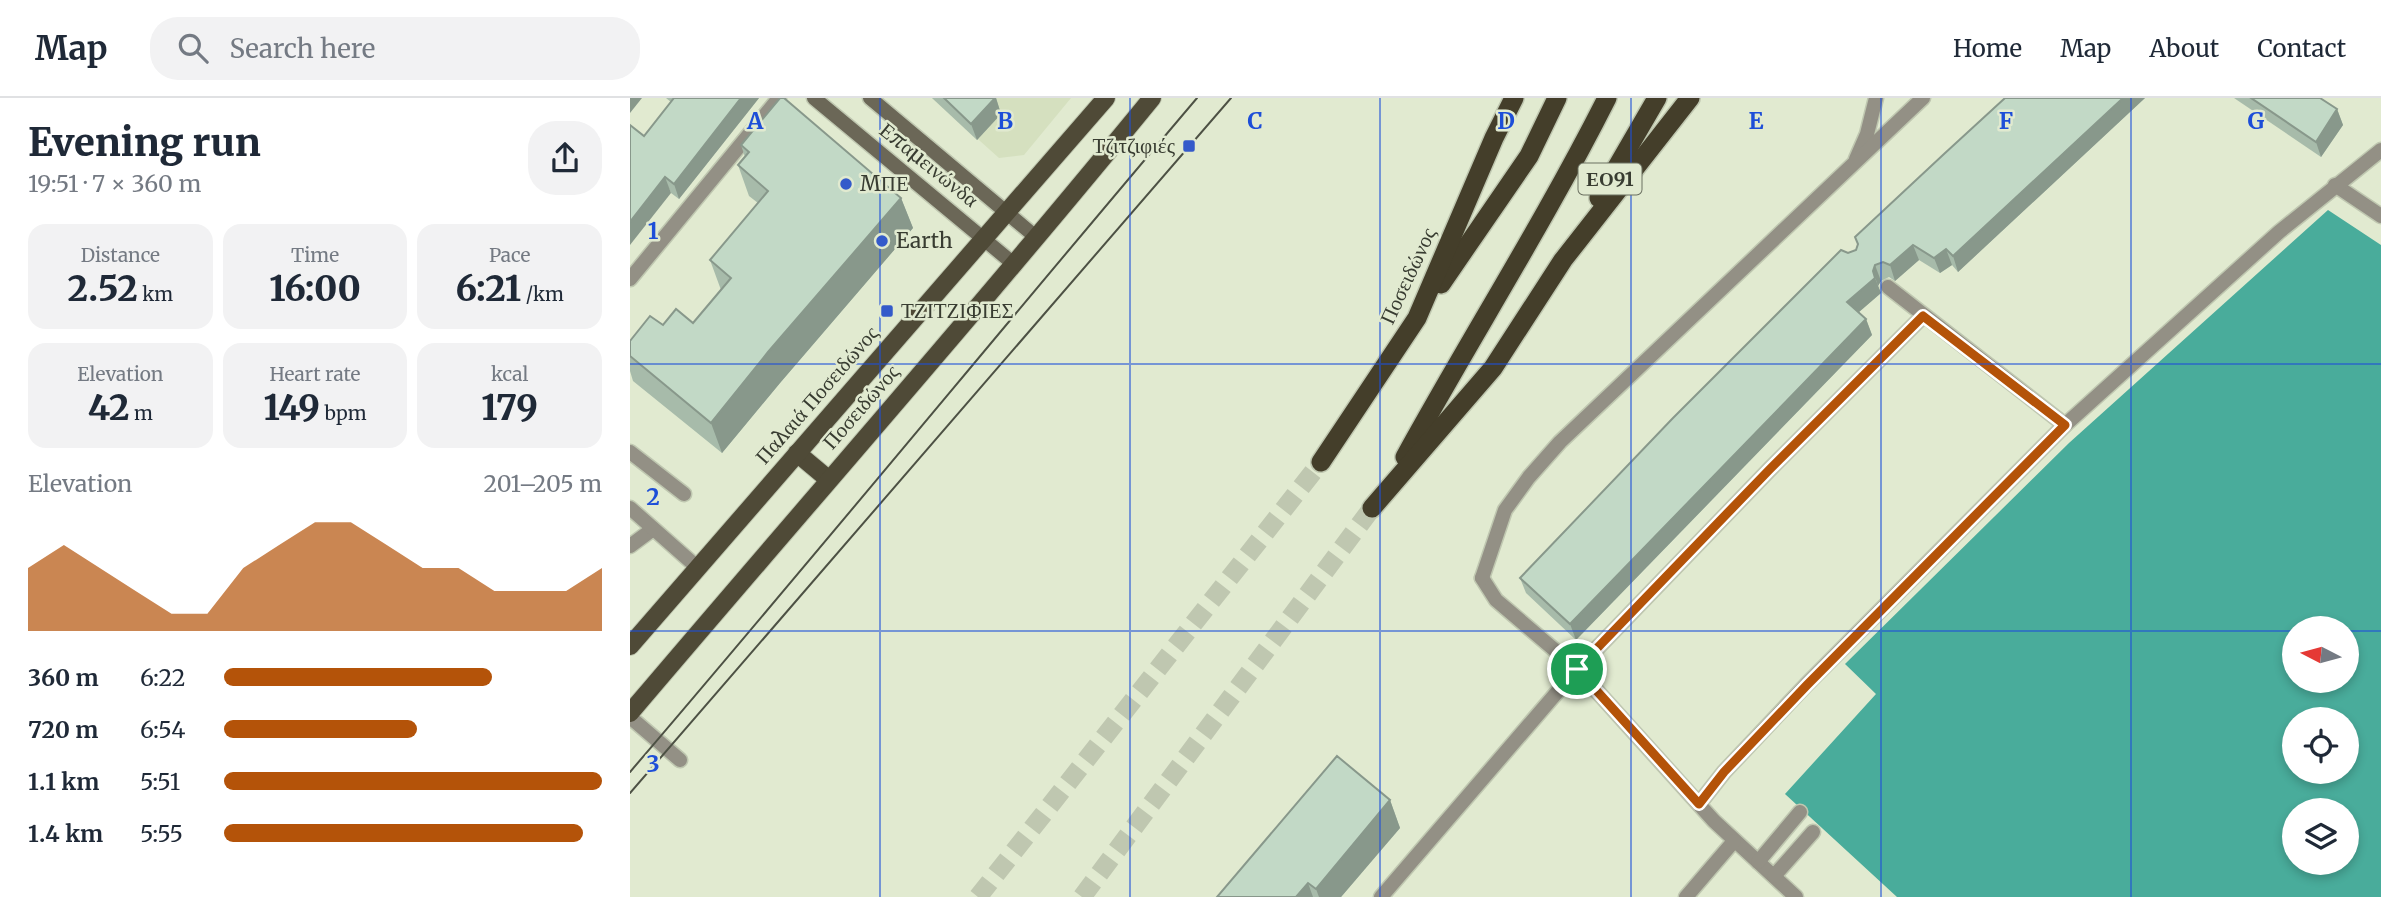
<!DOCTYPE html>
<html lang="en">
<head>
<meta charset="utf-8">
<style>
	body { margin:0; font-family:Merriweather,serif; background:#f2f2f3; color:#1f2937; height:100vh; display:flex; flex-direction:column; font-size:26px; white-space:nowrap }
	* { box-sizing:border-box; margin:0 }
	p { font-size:23px; color:#747a83 }
	.icon { flex:none; width:38px; height:38px; fill:none; stroke:currentColor; stroke-width:2; stroke-linecap:round; stroke-linejoin:round }
	.map { position:relative; flex:1; overflow:hidden }
	.drawer { display:flex; flex-direction:column; background:#fff; width:630px }
	.drawer>* { flex:none }
	.needle { width:46px; rotate:276deg }
	.fabs { position:absolute; left:1652px; top:518px; display:grid; gap:14px }
	.fabs a { display:grid; place-items:center; width:77px; height:77px; border-radius:50%; background:#fff; box-shadow:0 4px 10px #0003; font-size:35px }
	.pin { position:absolute; display:grid; place-items:center; width:60px; height:60px; color:#fff; margin:-30px; border:4px solid #fff; border-radius:50%; box-shadow:0 2px 7px #0007 }
	.round { display:grid; place-items:center; flex:none; width:74px; height:74px; border-radius:28px; background:#f2f2f3 }
	.summary { display:flex; align-items:center; justify-content:space-between; height:119px; padding:0 28px }
	h1 { font-size:38px; font-weight:800; line-height:52px }
	.figures { display:grid; grid-template-columns:repeat(3,1fr); gap:10px; height:119px; padding:7px 28px }
	.figures div { display:grid; align-content:center; border-radius:18px; background:#f2f2f3; text-align:center }
	.figures b { font-size:35px; font-weight:800 }
	.figures small { font-size:19px; font-weight:400 }
	.figures p { font-size:19px }
	.chart { height:196px; padding:14px 28px }
	.chart p { display:flex; justify-content:space-between }
	.chart svg { width:100%; height:126px; margin-top:7px; fill:#b45309; opacity:.7 }
	ul { padding:0 28px; list-style:none; font-size:23px }
	li { display:grid; grid-template-columns:112px 84px 1fr; align-items:center; height:52px }
	li i { height:18px; border-radius:9px; background:#b45309 }
	header { display:flex; align-items:center; gap:42px; box-sizing:border-box; height:98px; padding:0 35px; background:#fff; border-bottom:2px solid #e0e1e3 }
	header strong { font-size:33px }
	nav { display:flex; gap:38px; margin-inline-start:auto; font-size:24px }
	.search { width:490px; height:63px; background:#f2f2f3; display:flex; align-items:center; gap:18px; box-sizing:border-box; padding:0 24px; border-radius:28px; color:#747a83; font-size:26px }
	main { display:flex; flex:1; min-height:0 }
	.map>svg:first-child { display:block }
	.built { fill:#d5e0bf }
	.water { fill:#49ac9b; fill-rule:evenodd }
	.lines { fill:none; stroke-linecap:round; stroke-linejoin:round }
	.trunk-tunnel { stroke:#bfc7b0; stroke-width:19; stroke-dasharray:19 10; stroke-linecap:butt }
	.service-casing { stroke:#bfc7b0; stroke-width:17 }
	.minor-casing { stroke:#bfc7b0; stroke-width:17 }
	.secondary-casing { stroke:#bfc7b0; stroke-width:17 }
	.primary-casing { stroke:#bfc7b0; stroke-width:20 }
	.trunk-casing { stroke:#bfc7b0; stroke-width:22 }
	.service { stroke:#939085; stroke-width:14 }
	.minor { stroke:#939085; stroke-width:14 }
	.secondary { stroke:#6b6757; stroke-width:14 }
	.primary { stroke:#4f4a37; stroke-width:18 }
	.trunk { stroke:#443e2a; stroke-width:19 }
	.tram { stroke:#4d5144; stroke-width:2 }
	.wall { fill:#a7bbaa }
	.shaded-wall { fill:#88988b }
	.building { fill:#c2d9c6; stroke:#88988b; stroke-width:2 }
	.route-casing { stroke:#fff; stroke-width:14 }
	.route { stroke:#b45309; stroke-width:9 }
	.grid { fill:none; stroke:#1d4ed8; stroke-width:2; stroke-opacity:0.55 }
	.poi-dot { fill:#345aca; stroke:#e1ead0; stroke-width:2.5 }
	.labels { text-anchor:middle; stroke-width:5; stroke-linejoin:round; paint-order:stroke }
	.shield { fill:#e1ead0; stroke:#6b7061; stroke-width:2 }
	.shield-label { font-size:19px; font-weight:bold; fill:#383c31 }
	.poi-label { font-size:21px; fill:#383c31; stroke:#e1ead0; text-anchor:start }
	.street-label { font-size:21px; fill:#383c31; stroke:#e1ead0 }
	.grid-label { font-size:23px; text-anchor:middle; font-weight:bold; fill:#1d4ed8; stroke:#e1ead0; stroke-width:5; stroke-linejoin:round; paint-order:stroke }
</style>
</head>
<body>
<header>
<strong>Map</strong>
<div class="search"><svg class="icon" aria-label="search" viewBox="0 0 24 24"><circle cx="10" cy="10" r="6"/><path d="M15 15l6 6"/></svg>Search here</div>
<nav><a>Home</a><a>Map</a><a>About</a><a>Contact</a></nav>
</header>
<main>
<section class="drawer">
<div class="summary"><div><h1>Evening run</h1><p>19:51 · 7 × 360 m</p></div><a class="round"><svg class="icon" aria-label="share" viewBox="0 0 24 24"><path d="M12 15V3M7 8l5-5 5 5M5 13v7h14v-7"/></svg></a></div>
<div class="figures">
<div><p>Distance</p><b>2.52<small> km</small></b></div>
<div><p>Time</p><b>16:00</b></div>
<div><p>Pace</p><b>6:21<small> /km</small></b></div>
</div>
<div class="figures">
<div><p>Elevation</p><b>42<small> m</small></b></div>
<div><p>Heart rate</p><b>149<small> bpm</small></b></div>
<div><p>kcal</p><b>179</b></div>
</div>
<div class="chart"><p><span>Elevation</span>201–205 m</p>
<svg viewBox="0 0 160 44" preserveAspectRatio="none"><path d="M0 44V22L10 14L20 22L30 30L40 38L50 38L60 22L70 14L80 6L90 6L100 14L110 22L120 22L130 30L140 30L150 30L160 22V44z"/></svg>
</div>
<ul>
<li><b>360 m</b>6:22<i style="width:71%"></i></li>
<li><b>720 m</b>6:54<i style="width:51%"></i></li>
<li><b>1.1 km</b>5:51<i style="width:100%"></i></li>
<li><b>1.4 km</b>5:55<i style="width:95%"></i></li>
</ul>
</section>
<div class="map">
<svg width="1751" height="799" viewBox="0 0 1751 799">
	<rect width="100%" height="100%" fill="#e1ead0"/>
	<path class="built" d="M302,0H441L394,57L369,60Z"/>
	<path class="water" d="M1698,112L1751,147V799H1267L1155,696L1246,596L1215,566L1439,345ZM1664,530H1717V583H1664ZM1664,621H1717V674H1664ZM1664,712H1717V765H1664Z"/>
	<g class="lines">
		<g class="trunk-tunnel">
			<path d="M348,799L691,364"/>
			<path d="M452,799L742,410"/>
		</g>
		<g class="service-casing">
			<g id="service">
				<path d="M1705,87L1751,118"/>
				<path d="M0,354L54,396"/>
				<path d="M0,448L23,431"/>
				<path d="M852,480L866,502L947,571L1084,723L1166,799"/>
				<path d="M0,619L50,662"/>
				<path d="M1069,706L1094,674L1176,587L1435,327L1649,134L1751,52"/>
				<path d="M1128,764L1170,714"/>
				<path d="M1144,778L1183,734"/>
				<path d="M751,799L947,571L1140,371L1293,218"/>
				<path d="M1056,799L1104,743"/>
			</g>
		</g>
		<g class="minor-casing">
			<g id="minor">
				<path d="M1226,61L1237,36L1246,0"/>
				<path d="M0,181L149,0"/>
				<path d="M1258,189L1435,327"/>
				<path d="M0,410L68,470"/>
				<path d="M852,480L875,412L899,379L930,344L1293,0"/>
			</g>
		</g>
		<g class="secondary-casing">
			<g id="secondary">
				<path d="M184,0L385,167"/>
				<path d="M240,0L407,140"/>
			</g>
		</g>
		<g class="primary-casing">
			<g id="primary">
				<path d="M167,355L198,381"/>
				<path d="M0,548L476,0"/>
				<path d="M0,615C174,410 352,208 522,0"/>
			</g>
		</g>
		<g class="trunk-casing">
			<g id="trunk">
				<path d="M969,100L1027,0"/>
				<path d="M811,186L899,58L927,0"/>
				<path d="M775,359C841,239 915,123 977,0"/>
				<path d="M691,364L787,220L864,40L884,0"/>
				<path d="M742,410L863,270L933,162L1060,0"/>
			</g>
		</g>
		<use href="#service" class="service"/>
		<use href="#minor" class="minor"/>
		<use href="#secondary" class="secondary"/>
		<use href="#primary" class="primary"/>
		<use href="#trunk" class="trunk"/>
		<g class="tram">
			<path d="M0,674C191,451 377,224 567,0"/>
			<path d="M0,695L601,0"/>
		</g>
	</g>
	<g class="wall">
		<path d="M36,0H129L49,101L41,95L14,38L41,4Z"/>
		<path d="M302,0H366L371,16L347,42Z"/>
		<path d="M1375,0H1515L1328,174L1322,167L1310,175L1289,162L1265,183L1259,179L1251,183L1248,188L1251,195L1229,214L1236,221L1242,237L946,542L896,495L890,480L1218,155L1226,152Z"/>
		<path d="M1604,0H1690L1707,11L1713,27L1691,59Z"/>
		<path d="M111,47L271,100L283,130L150,285L92,355L3,283L0,273V243L33,227L63,225L91,192L80,162L128,105L119,98L108,67L115,59Z"/>
		<path d="M760,702L770,730L711,799H587Z"/>
	</g>
	<g class="shaded-wall">
		<path d="M0,0H12L0,15Z"/>
		<path d="M111,0H129L49,101L44,86Z"/>
		<path d="M365,0H366L371,16L347,42L341,26Z"/>
		<path d="M1493,0H1515L1328,174L1323,158Z"/>
		<path d="M1707,11L1713,27L1691,59L1686,44Z"/>
		<path d="M35,79L41,95L0,147V124Z"/>
		<path d="M271,100L283,130L150,285L92,355L81,325L138,254Z"/>
		<path d="M1283,147L1289,162L1265,183L1260,167Z"/>
		<path d="M1316,151L1322,167L1310,175L1304,160Z"/>
		<path d="M1245,167L1251,183L1248,188L1243,173Z"/>
		<path d="M1245,180L1251,195L1222,220L1217,204Z"/>
		<path d="M1236,221L1242,237L946,542L940,526Z"/>
		<path d="M760,702L770,730L711,799H689L686,791Z"/>
		<path d="M678,785L683,799H666Z"/>
	</g>
	<g class="building">
		<path d="M44,0H111L44,86L35,79L0,124V27L14,38Z"/>
		<path d="M150,0H154L271,100L138,254L81,325L0,258V243L20,218L33,227L46,211L63,225L101,180L80,162L138,93L108,67L119,54L111,47Z"/>
		<path d="M314,0H365L341,26Z"/>
		<path d="M1375,0H1493L1323,158L1316,151L1304,160L1283,147L1260,167L1253,164L1245,167L1243,173L1245,180L1217,204L1236,221L940,526L890,480L1043,320L1211,152L1218,155L1226,152L1228,146L1225,139L1314,56Z"/>
		<path d="M1621,0H1690L1707,11L1686,44Z"/>
		<path d="M707,658L760,702L686,791L678,785L666,799H587Z"/>
	</g>
	<g class="lines">
		<g class="route-casing">
			<path id="route" d="M1293,218L1435,327L1177,587L1094,674L1069,706L947,571L1140,371Z"/>
		</g>
		<use href="#route" class="route"/>
	</g>
	<path class="grid" d="M250,0V799M500,0V799M750,0V799M1001,0V799M1251,0V799M1501,0V799M0,266H1751M0,533H1664M1717,533H1751"/>
	<g class="poi-dot">
		<rect x="552" y="41" width="14" height="14" rx="3.5"/>
		<circle cx="216" cy="86" r="7"/>
		<circle cx="252" cy="143" r="7"/>
		<rect x="250" y="206" width="14" height="14" rx="3.5"/>
	</g>
	<g class="labels">
		<rect class="shield" x="948.5" y="65.5" width="63" height="31" rx="5"/>
		<g class="shield-label">
			<text x="980" y="88">ΕΟ91</text>
		</g>
		<g class="poi-label">
			<text x="545" y="55" text-anchor="end">Τζιτζιφιές</text>
			<text x="230" y="93">ΜΠΕ</text>
			<text x="266" y="150">Earth</text>
			<text x="271" y="220">ΤΖΙΤΖΙΦΙΕΣ</text>
		</g>
		<g class="street-label">
			<text transform="translate(299 67) rotate(39)" y="7">Επαμεινώνδα</text>
			<text transform="translate(778 178) rotate(-65)" y="7">Ποσειδώνος</text>
			<text transform="translate(187 297) rotate(-49)" y="7">Παλαιά Ποσειδώνος</text>
			<text transform="translate(231 309) rotate(-49)" y="7">Ποσειδώνος</text>
		</g>
	</g>
	<g class="grid-label">
		<text x="125" y="31">A</text>
		<text x="375" y="31">B</text>
		<text x="625" y="31">C</text>
		<text x="876" y="31">D</text>
		<text x="1126" y="31">E</text>
		<text x="1376" y="31">F</text>
		<text x="1626" y="31">G</text>
		<text x="23" y="141">1</text>
		<text x="23" y="407">2</text>
		<text x="23" y="674">3</text>
	</g>
</svg>
<div class="fabs">
<a><svg class="needle" viewBox="-14 -14 28 28"><path d="M0-13l5 13h-10z" fill="#e53935"/><path d="M0 13l5-13h-10z" fill="#747a83"/></svg></a>
<a><svg class="icon" aria-label="locate" viewBox="0 0 24 24"><circle cx="12" cy="12" r="6"/><path d="M12 2v4M12 18v4M2 12h4M18 12h4"/></svg></a>
<a><svg class="icon" aria-label="layers" viewBox="0 0 24 24"><path d="M12 4l9 5-9 5-9-5zM3 14l9 5 9-5"/></svg></a>
</div>
<div class="pin" style="left:947px;top:571px;background:#1e9e55"><svg class="icon" aria-label="arrive" viewBox="0 0 24 24"><path d="M6 21V4h12l-3 4 3 4H6"/></svg></div>
</div>
</main>
</body>
</html>
